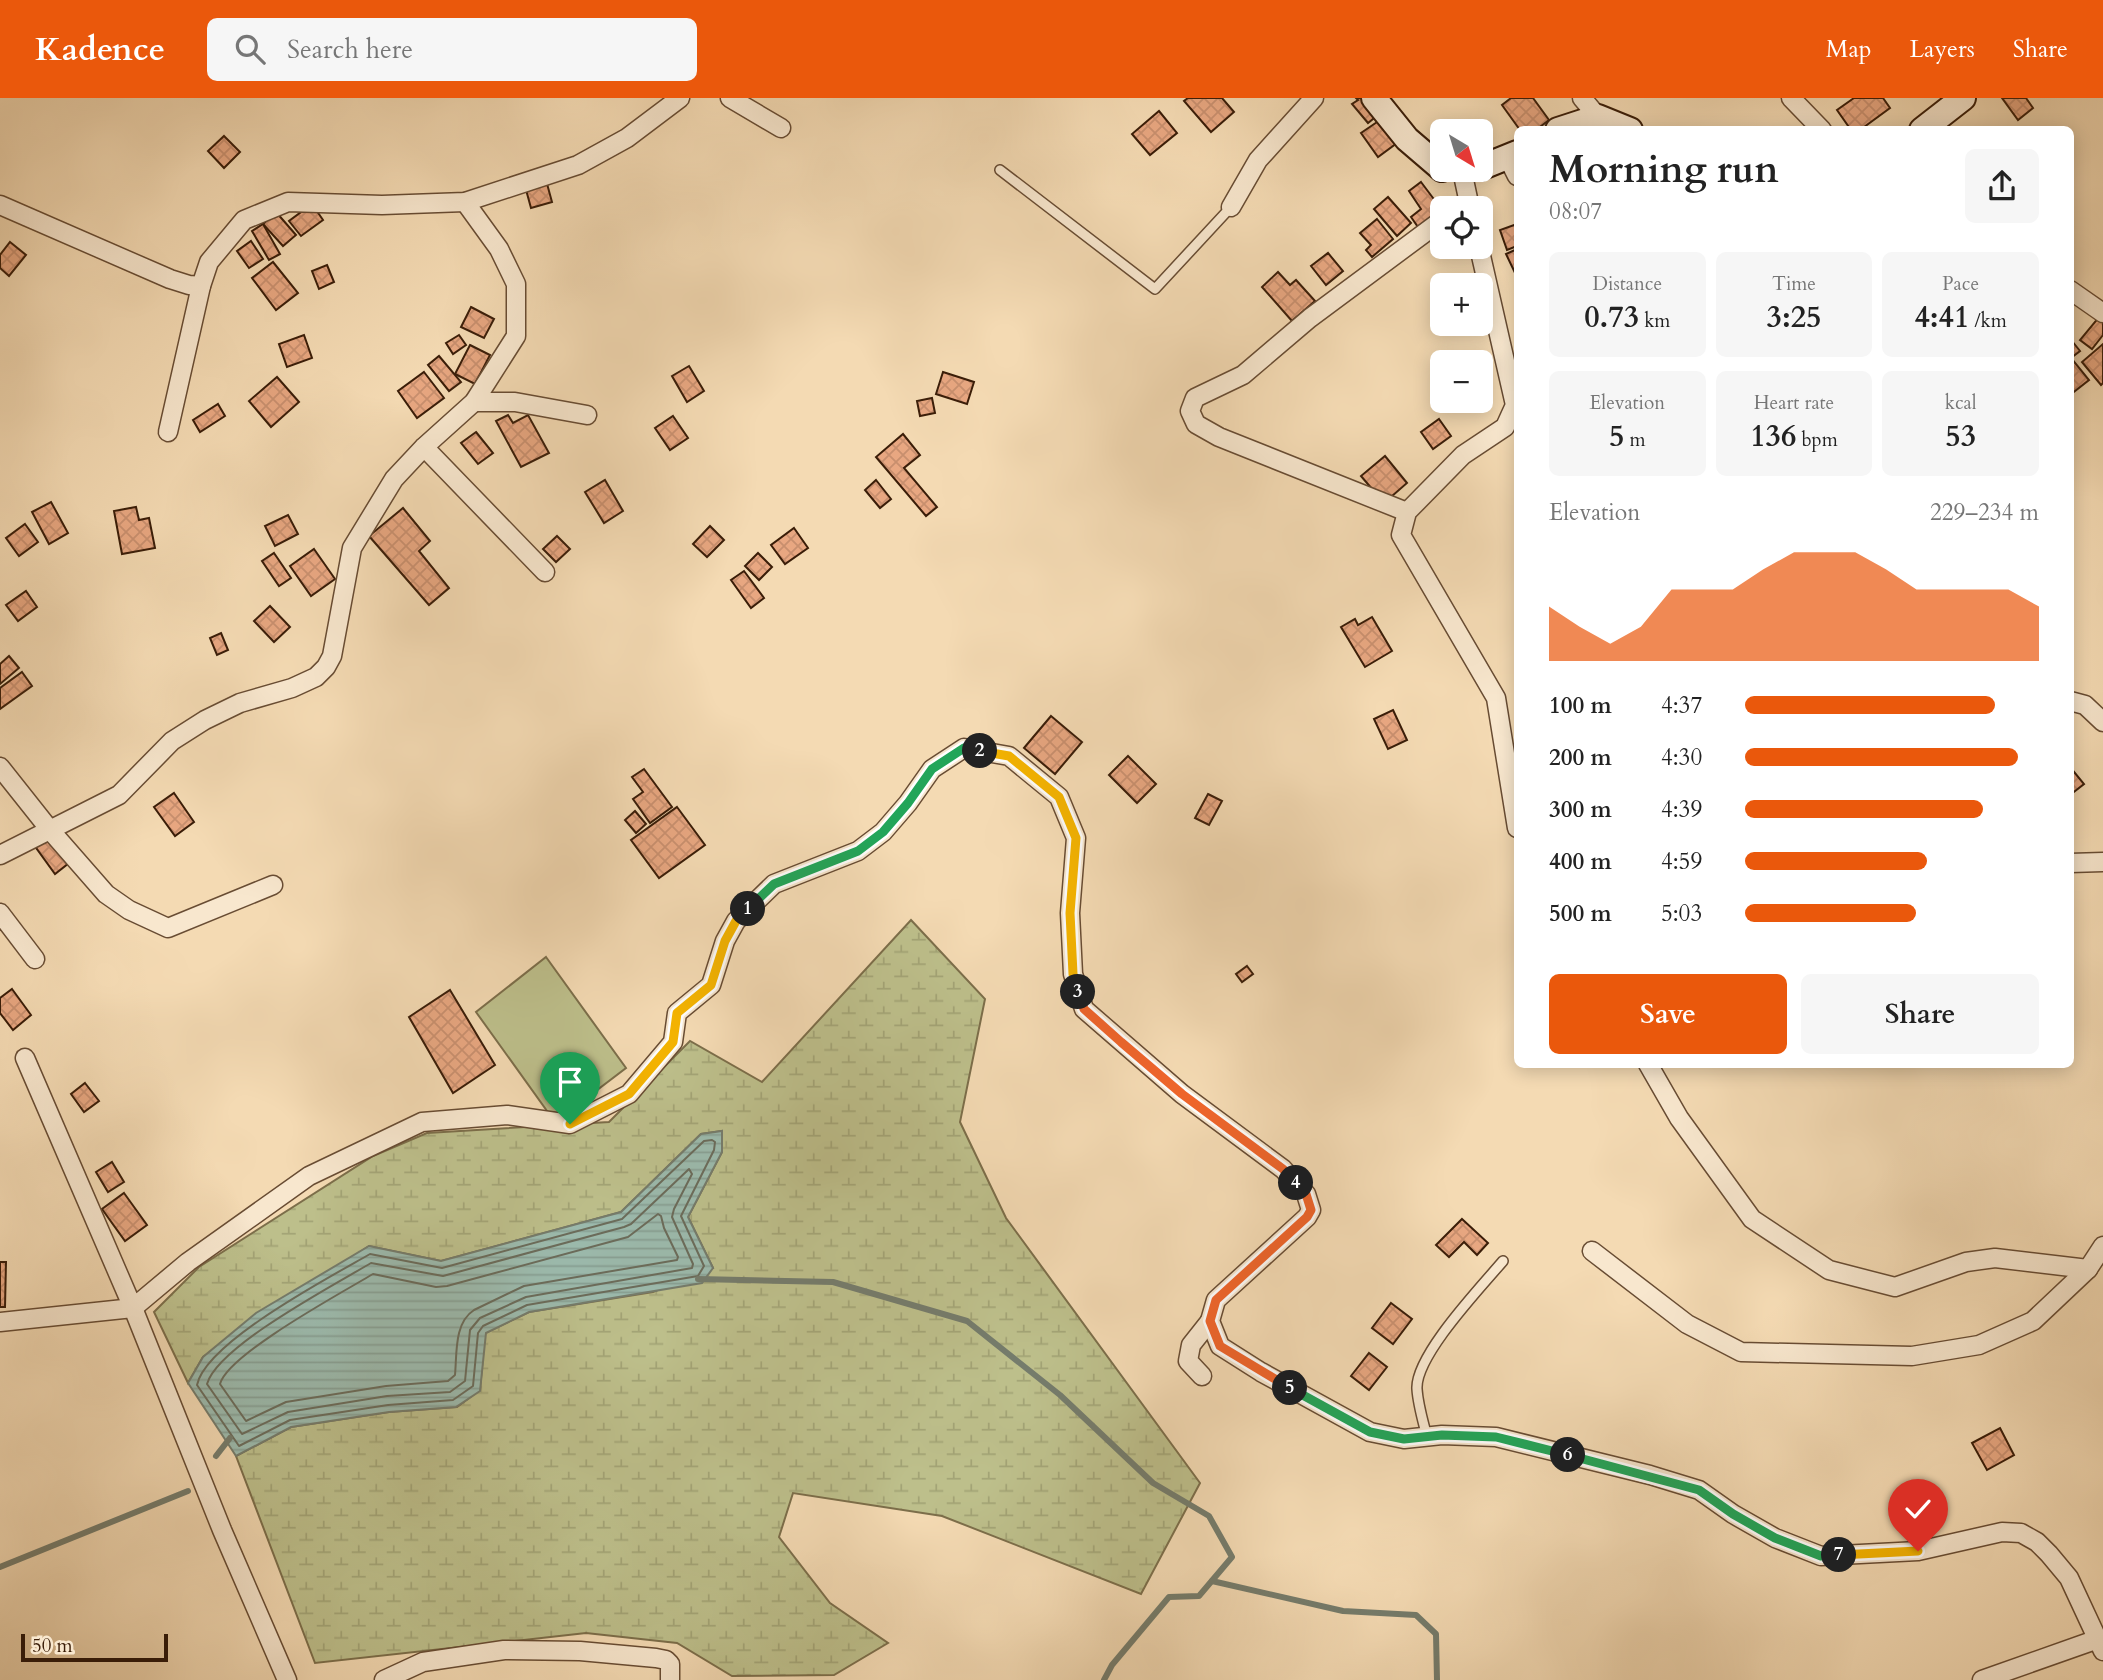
<!DOCTYPE html>
<html lang="en">
<head>
<meta charset="utf-8">
<style>
	body { margin:0; font-family:Cardo,serif; background:#f6f6f6; color:#222; height:100vh; display:flex; flex-direction:column; font-size:26px; white-space:nowrap }
	* { box-sizing:border-box; margin:0 }
	p { font-size:23px; color:#767676 }
	.icon { flex:none; width:38px; height:38px; fill:none; stroke:currentColor; stroke-width:2; stroke-linecap:round; stroke-linejoin:round }
	.map { position:relative; flex:1; overflow:hidden }
	.sheet { position:absolute; left:1514px; top:28px; width:560px; height:942px; display:flex; flex-direction:column; background:#fff; border-radius:10px; box-shadow:0 4px 18px #0003 }
	.sheet>* { flex:none }
	.needle { width:46px; rotate:142deg }
	.tools { position:absolute; left:1430px; top:21px; display:grid; gap:14px }
	.tools a { display:grid; place-items:center; width:63px; height:63px; border-radius:10px; background:#fff; box-shadow:0 4px 18px #0003; font-size:35px }
	.scale { position:absolute; left:21px; bottom:18px; width:147px; box-sizing:border-box; padding-left:7px; border:4px solid #3a1d08; border-top:0; font-size:19px; line-height:24px; white-space:nowrap; color:#3a1d08; -webkit-text-stroke:5px #f8e7ce; paint-order:stroke }
	.pin { position:absolute; display:grid; place-items:center; width:60px; height:60px; color:#fff; margin:-72px -30px; border-radius:50% 50% 50% 0; rotate:-45deg; box-shadow:0 0 7px #0007 }
	.pin .icon { rotate:45deg }
	.km { position:absolute; width:35px; height:35px; margin:-18px; border-radius:50%; background:#222; color:#fff; font-size:19px; line-height:35px; text-align:center }
	.round { display:grid; place-items:center; flex:none; width:74px; height:74px; border-radius:10px; background:#f6f6f6 }
	.summary { display:flex; align-items:center; justify-content:space-between; height:119px; padding:0 35px }
	h1 { font-size:38px; font-weight:700; line-height:52px }
	.metrics { display:grid; grid-template-columns:repeat(3,1fr); gap:10px; height:119px; padding:7px 35px }
	.metrics div { display:grid; align-content:center; border-radius:10px; background:#f6f6f6; text-align:center }
	.metrics b { font-size:30px; font-weight:700 }
	.metrics small { font-size:19px; font-weight:400 }
	.metrics p { font-size:19px }
	.chart { height:196px; padding:14px 35px }
	.chart p { display:flex; justify-content:space-between }
	.chart svg { width:100%; height:126px; margin-top:7px; fill:#ea580c; opacity:.7 }
	.cta { display:flex; gap:14px; margin-top:auto; padding:14px 35px }
	.cta a { flex:1; height:80px; border-radius:10px; background:#ea580c; color:#fff; font-size:28px; font-weight:700; line-height:80px; text-align:center }
	.cta a+a { background:#f6f6f6; color:#222 }
	ul { padding:0 35px; list-style:none; font-size:23px }
	li { display:grid; grid-template-columns:112px 84px 1fr; align-items:center; height:52px }
	li i { height:18px; border-radius:9px; background:#ea580c }
	header { display:flex; align-items:center; gap:42px; box-sizing:border-box; height:98px; padding:0 35px; background:#ea580c; color:#fff }
	header strong { font-size:33px }
	nav { display:flex; gap:38px; margin-inline-start:auto; font-size:24px }
	.search { width:490px; height:63px; background:#f6f6f6; display:flex; align-items:center; gap:18px; box-sizing:border-box; padding:0 24px; border-radius:10px; color:#767676; font-size:26px }
	.map>svg:first-child { display:block }
	.wetland { fill:url(#wetland-marsh); stroke:#7c6e4a; stroke-width:2 }
	.pitch { fill:#bdbf8b; stroke:#7c6e4a; stroke-width:2 }
	.water { fill:url(#water-rules); stroke:#757c6c; stroke-width:2 }
	.lines { fill:none; stroke-linecap:round; stroke-linejoin:round }
	.shore { stroke:#6b6c5b; stroke-width:2 }
	.stream { stroke:#757c6c; stroke-width:6 }
	.building { fill:url(#building-cross-hatch); stroke:#3a1d08; stroke-width:2 }
	.lane-casing { stroke:#684c33; stroke-width:12 }
	.street-casing { stroke:#684c33; stroke-width:21 }
	.secondary-casing { stroke:#3a1d08; stroke-width:28 }
	.lane { stroke:#f8e7ce; stroke-width:9 }
	.street { stroke:#f8e7ce; stroke-width:18 }
	.secondary { stroke:#f8e7ce; stroke-width:24 }
	.split-1-casing { stroke:#fff; stroke-width:14 }
	.split-2-casing { stroke:#fff; stroke-width:14 }
	.split-3-casing { stroke:#fff; stroke-width:14 }
	.split-4-casing { stroke:#fff; stroke-width:14 }
	.split-5-casing { stroke:#fff; stroke-width:14 }
	.split-6-casing { stroke:#fff; stroke-width:14 }
	.split-7-casing { stroke:#fff; stroke-width:14 }
	.split-8-casing { stroke:#fff; stroke-width:14 }
	.split-1 { stroke:#f5b400; stroke-width:9 }
	.split-2 { stroke:#22a559; stroke-width:9 }
	.split-3 { stroke:#f5b400; stroke-width:9 }
	.split-4 { stroke:#f0652b; stroke-width:9 }
	.split-5 { stroke:#f0652b; stroke-width:9 }
	.split-6 { stroke:#22a559; stroke-width:9 }
	.split-7 { stroke:#22a559; stroke-width:9 }
	.split-8 { stroke:#f5b400; stroke-width:9 }
</style>
</head>
<body>
<header>
<strong>Kadence</strong>
<div class="search"><svg class="icon" aria-label="search" viewBox="0 0 24 24"><circle cx="10" cy="10" r="6"/><path d="M15 15l6 6"/></svg>Search here</div>
<nav><a>Map</a><a>Layers</a><a>Share</a></nav>
</header>
<div class="map">
<svg width="2103" height="1582" viewBox="0 0 2103 1582">
	<defs>
		<pattern id="wetland-marsh" width="20" height="14" patternUnits="userSpaceOnUse" patternTransform="scale(1.75)"><rect width="20" height="14" fill="#bdbf8b"/><path d="M1 5h8M5 5V1M11 12h8M15 12V8" fill="none" stroke="#a3a476"/></pattern>
		<pattern id="water-rules" width="6" height="5" patternUnits="userSpaceOnUse" patternTransform="scale(1.75)"><rect width="6" height="5" fill="#9cbbae"/><path d="M0 2.5h6" fill="none" stroke="#87a094"/></pattern>
		<pattern id="building-cross-hatch" width="8" height="8" patternUnits="userSpaceOnUse" patternTransform="scale(1.75)"><rect width="8" height="8" fill="#e8a781"/><path d="M0 0l8 8M0 8l8-8" fill="none" stroke="#c88f6e"/></pattern>
	</defs>
	<rect width="100%" height="100%" fill="#f4dab3"/>
	<filter id="stains"><feTurbulence type="fractalNoise" baseFrequency=".00286" numOctaves="4"/><feColorMatrix values="0 0 0 0 .2 0 0 0 0 .09 0 0 0 0 .02 0 0 0 .5 -.17"/></filter>
	<radialGradient id="worn" r=".72"><stop offset=".6" stop-color="#630" stop-opacity="0"/><stop offset="1" stop-color="#630" stop-opacity=".3"/></radialGradient>
	<path class="wetland" d="M911,822L985,901L960,1024L1006,1120L1200,1385L1141,1496L942,1418L793,1395L779,1439L830,1505L888,1545L834,1577L732,1578L677,1545L586,1535L315,1565L236,1358L291,1329L389,1314L457,1309L480,1292L485,1235L529,1214L653,1194L713,1170L688,1119L722,1054V1033L701,1036L621,1114L441,1163L369,1148L203,1259L188,1285L154,1214L199,1169L373,1058L427,1035L609,1024L690,943L762,984Z"/>
	<path class="pitch" d="M546,859L626,970L555,1024L476,914Z"/>
	<path class="water" d="M722,1033V1054L688,1119L713,1170L702,1185L529,1214L486,1235L480,1293L456,1309L389,1314L291,1329L236,1358L188,1285L203,1259L256,1215L369,1148L441,1163L621,1114L701,1036Z"/>
	<g class="lines">
		<g class="shore">
			<path d="M712,1042L715,1044L714,1052L681,1118L704,1168L698,1178L527,1207L483,1228L478,1235L473,1288L453,1302L388,1307L290,1322L239,1348L197,1287C206,1244 330,1179 370,1156L442,1170L622,1121L704,1043Z"/>
			<path d="M689,1071L692,1076L674,1111L672,1119L693,1166L692,1170L526,1199L480,1220L470,1232L465,1283L450,1294L387,1298L288,1314L242,1336L207,1286C218,1248 334,1187 371,1165L443,1178L624,1129L631,1126Z"/>
			<path d="M658,1116L661,1118L664,1130L678,1159L677,1162L524,1188L474,1212C454,1225 457,1255 455,1277L448,1283L386,1288L286,1304L246,1323L220,1286C228,1256 343,1194 373,1176L436,1189L447,1188L628,1139Z"/>
		</g>
		<g class="stream">
			<path d="M698,1181L833,1184L967,1223L1060,1297L1153,1385L1209,1418L1232,1459L1199,1498L1169,1499L1112,1567L1104,1582"/>
			<path d="M216,1358L230,1340"/>
			<path d="M0,1469L188,1393"/>
			<path d="M1212,1483L1343,1513L1416,1517L1436,1536L1437,1582"/>
		</g>
	</g>
	<g class="building">
		<path d="M1188,0H1222L1234,14L1211,34L1184,3Z"/>
		<path d="M1356,0H1373L1384,12L1368,25L1352,6L1358,2Z"/>
		<path d="M1511,0H1533L1549,22L1536,32H1520L1502,7Z"/>
		<path d="M1854,0H1883L1890,10L1860,32H1851L1837,12Z"/>
		<path d="M2002,0H2026L2033,10L2018,22Z"/>
		<path d="M1159,13L1177,35L1150,57L1132,36Z"/>
		<path d="M1380,22L1397,45L1378,59L1361,35Z"/>
		<path d="M224,38L240,54L224,70L208,53Z"/>
		<path d="M546,82L552,104L531,110L525,88Z"/>
		<path d="M1421,84L1442,112L1418,129L1411,119L1421,111L1409,93Z"/>
		<path d="M1388,99L1411,125L1397,138L1374,111Z"/>
		<path d="M312,106L323,122L301,138L289,123Z"/>
		<path d="M276,114L296,137L283,148L263,126Z"/>
		<path d="M1377,121L1393,141L1372,159L1366,152L1371,147L1360,135Z"/>
		<path d="M263,126L280,156L269,162L252,133Z"/>
		<path d="M1517,126V148L1507,152L1500,132Z"/>
		<path d="M251,143L263,161L249,170L237,153Z"/>
		<path d="M10,144L26,157L9,178L0,170V157Z"/>
		<path d="M1517,151V179L1506,156Z"/>
		<path d="M1328,155L1343,173L1326,187L1311,168Z"/>
		<path d="M273,164L298,195L276,212L252,180Z"/>
		<path d="M327,167L334,184L319,191L312,173Z"/>
		<path d="M1278,174L1290,187L1296,182L1315,203L1292,223L1262,189Z"/>
		<path d="M471,209L494,221L484,240L461,229Z"/>
		<path d="M2099,219L2103,222V237L2092,251L2080,242Z"/>
		<path d="M304,237L312,260L287,269L279,246Z"/>
		<path d="M459,237L466,247L453,256L446,245Z"/>
		<path d="M2072,243L2080,253L2071,260L2089,282L2070,297V245Z"/>
		<path d="M2103,246V285L2101,287L2082,264Z"/>
		<path d="M470,247L490,257L475,286L455,276Z"/>
		<path d="M439,258L461,284L449,293L428,267Z"/>
		<path d="M689,268L704,293L687,304L672,278Z"/>
		<path d="M424,274L444,300L417,320L398,293Z"/>
		<path d="M943,274L974,284L967,306L936,296Z"/>
		<path d="M277,279L299,304L271,329L249,303Z"/>
		<path d="M932,300L935,315L920,318L917,303Z"/>
		<path d="M218,306L225,318L200,334L193,322Z"/>
		<path d="M508,317L513,325L528,317L549,355L521,369L496,323Z"/>
		<path d="M673,318L688,340L670,352L655,330Z"/>
		<path d="M1439,321L1451,338L1433,351L1421,334Z"/>
		<path d="M476,334L493,355L478,366L461,345Z"/>
		<path d="M903,336L920,357L904,370L937,409L926,418L876,359Z"/>
		<path d="M1385,358L1407,385L1384,405L1361,378Z"/>
		<path d="M605,382L623,413L604,425L585,394Z"/>
		<path d="M876,382L891,401L880,410L865,392Z"/>
		<path d="M51,404L68,435L49,446L32,414Z"/>
		<path d="M136,409L139,422L149,420L155,450L122,456L114,413Z"/>
		<path d="M403,410L430,443L419,453L449,490L429,507L369,438Z"/>
		<path d="M288,417L298,436L275,448L265,428Z"/>
		<path d="M25,426L38,444L19,458L6,440Z"/>
		<path d="M710,428L724,442L707,459L693,446Z"/>
		<path d="M794,430L808,450L785,466L771,447Z"/>
		<path d="M557,438L570,451L556,464L543,451Z"/>
		<path d="M314,451L335,481L311,498L290,468Z"/>
		<path d="M274,455L291,480L279,488L262,463Z"/>
		<path d="M758,455L772,469L759,482L745,468Z"/>
		<path d="M744,473L764,500L751,510L731,482Z"/>
		<path d="M26,493L37,509L18,523L6,507Z"/>
		<path d="M270,508L290,529L274,544L254,523Z"/>
		<path d="M1372,519L1392,553L1365,569L1341,529L1355,521L1358,527Z"/>
		<path d="M221,535L228,552L217,557L210,540Z"/>
		<path d="M9,558L19,570L0,586V566Z"/>
		<path d="M22,574L32,588L0,611V590Z"/>
		<path d="M1393,612L1407,642L1388,651L1374,621Z"/>
		<path d="M1051,618L1082,644L1055,676L1024,650Z"/>
		<path d="M1128,658L1156,686L1137,705L1109,677Z"/>
		<path d="M2070,669L2084,686L2070,697Z"/>
		<path d="M644,671L672,709L650,725L633,701L643,694L632,679Z"/>
		<path d="M174,695L194,724L175,738L154,709Z"/>
		<path d="M1208,696L1222,703L1209,727L1195,720Z"/>
		<path d="M677,709L705,747L659,780L631,742Z"/>
		<path d="M635,713L646,726L636,735L625,722Z"/>
		<path d="M49,737L69,765L55,776L34,747Z"/>
		<path d="M1247,868L1253,876L1242,884L1236,876Z"/>
		<path d="M12,891L31,917L13,932L0,915V900Z"/>
		<path d="M450,892L495,967L453,995L409,919Z"/>
		<path d="M85,985L99,1003L84,1014L71,996Z"/>
		<path d="M112,1064L124,1084L108,1094L96,1074Z"/>
		<path d="M124,1095L147,1127L125,1143L102,1111Z"/>
		<path d="M1462,1121L1488,1145L1477,1157L1464,1144L1449,1159L1436,1147Z"/>
		<path d="M0,1164H6L5,1209H0Z"/>
		<path d="M1391,1205L1412,1221L1393,1246L1372,1230Z"/>
		<path d="M1369,1255L1387,1269L1369,1292L1351,1278Z"/>
		<path d="M2000,1330L2014,1357L1987,1372L1972,1345Z"/>
	</g>
	<g class="lines">
		<g class="lane-casing">
			<g id="lane">
				<path d="M1000,72L1155,191L1231,109"/>
				<path d="M1427,1339C1423,1323 1418,1307 1417,1291C1415,1258 1481,1189 1503,1163"/>
			</g>
		</g>
		<g class="street-casing">
			<g id="street">
				<path d="M730,0L781,30"/>
				<path d="M1582,0L1598,19"/>
				<path d="M1791,0L1822,32"/>
				<path d="M1508,60L1517,78"/>
				<path d="M1463,77L1470,110"/>
				<path d="M0,107L170,181L189,187L201,188L209,164L244,122L288,104L382,107L465,104L578,67L627,40L680,0"/>
				<path d="M1231,109L1258,62L1314,0"/>
				<path d="M1479,149L1515,307L1505,329L1463,357L1407,414L1401,437L1496,600L1517,730"/>
				<path d="M2070,192L2103,215"/>
				<path d="M474,304H515L587,317"/>
				<path d="M168,334L201,188"/>
				<path d="M424,349L545,474"/>
				<path d="M1407,414L1219,339L1196,326L1190,313L1195,300L1243,277L1310,220L1442,122"/>
				<path d="M2070,603L2085,607L2103,624"/>
				<path d="M0,669L50,732L106,796L129,812L168,830L273,787"/>
				<path d="M0,757L119,697L172,643L205,622L240,605L292,590L316,579L326,569L332,558L352,450L394,381L424,349L474,304L516,238V186L499,151L465,104"/>
				<path d="M2070,765L2103,764"/>
				<path d="M0,815L35,861"/>
				<path d="M25,960L133,1210L188,1164L309,1078L422,1024L507,1017L570,1026L629,996L673,944L677,915L711,887L725,843L736,823L774,786L858,753L883,734L908,705L932,671L964,650L1009,658L1059,699L1076,740L1070,815L1073,876L1084,911L1182,996L1283,1071L1306,1096L1311,1112L1307,1119L1216,1202L1210,1223L1220,1248L1261,1274L1370,1334L1404,1341L1442,1337L1496,1339L1650,1377L1699,1392L1733,1416L1775,1440L1821,1458L1918,1453L2002,1434L2021,1435L2037,1444L2049,1456L2069,1480L2103,1553"/>
				<path d="M1648,966L1679,1020L1752,1121L1829,1172L1895,1189L1966,1164L1995,1160L2088,1171L2103,1148"/>
				<path d="M1592,1153L1687,1226L1741,1254L1912,1258L1979,1247L2033,1223L2088,1171"/>
				<path d="M0,1224L133,1210L222,1432L287,1582"/>
				<path d="M1202,1278L1188,1263L1191,1247L1210,1223"/>
				<path d="M384,1582L423,1564L504,1552L580,1553L656,1560L666,1562L670,1566V1582"/>
				<path d="M1982,1582L2098,1541"/>
			</g>
		</g>
		<g class="secondary-casing">
			<g id="secondary">
				<path d="M1374,0L1407,41L1442,71"/>
				<path d="M1558,32L1598,19L1630,32"/>
				<path d="M1922,32L1963,0"/>
				<path d="M1480,70L1517,55"/>
			</g>
		</g>
		<use href="#lane" class="lane"/>
		<use href="#street" class="street"/>
		<use href="#secondary" class="secondary"/>
	</g>
	<g class="lines">
		<g class="split-1-casing">
			<path id="split-1" d="M570,1026L629,996L673,944L677,915L711,887L725,843L736,823L748,811"/>
		</g>
		<g class="split-2-casing">
			<path id="split-2" d="M748,811L774,786L858,753L883,734L908,705L932,671L964,650L980,653"/>
		</g>
		<g class="split-3-casing">
			<path id="split-3" d="M980,653L1009,658L1059,699L1076,740L1070,815L1073,876L1078,894"/>
		</g>
		<g class="split-4-casing">
			<path id="split-4" d="M1078,894L1084,911L1121,944L1182,996L1283,1071L1296,1085"/>
		</g>
		<g class="split-5-casing">
			<path id="split-5" d="M1290,1290L1220,1248L1210,1223L1216,1202L1307,1119L1311,1112L1306,1096L1296,1085"/>
		</g>
		<g class="split-6-casing">
			<path id="split-6" d="M1290,1290L1370,1334L1404,1341L1442,1337L1496,1339L1568,1357"/>
		</g>
		<g class="split-7-casing">
			<path id="split-7" d="M1568,1357L1699,1392L1733,1416L1775,1440L1821,1458L1839,1457"/>
		</g>
		<g class="split-8-casing">
			<path id="split-8" d="M1839,1457L1918,1453"/>
		</g>
		<use href="#split-1" class="split-1"/>
		<use href="#split-2" class="split-2"/>
		<use href="#split-3" class="split-3"/>
		<use href="#split-4" class="split-4"/>
		<use href="#split-5" class="split-5"/>
		<use href="#split-6" class="split-6"/>
		<use href="#split-7" class="split-7"/>
		<use href="#split-8" class="split-8"/>
	</g>
	<rect width="100%" height="100%" filter="url(#stains)"/>
	<rect width="100%" height="100%" fill="url(#worn)"/>
</svg>
<div class="tools">
<a><svg class="needle" viewBox="-14 -14 28 28"><path d="M0-13l5 13h-10z" fill="#e53935"/><path d="M0 13l5-13h-10z" fill="#767676"/></svg></a>
<a><svg class="icon" aria-label="locate" viewBox="0 0 24 24"><circle cx="12" cy="12" r="6"/><path d="M12 2v4M12 18v4M2 12h4M18 12h4"/></svg></a>
<a>+</a>
<a>−</a>
</div>
<div class="scale">50 m</div>
<div class="pin" style="left:570px;top:1026px;background:#1e9e55"><svg class="icon" aria-label="arrive" viewBox="0 0 24 24"><path d="M6 21V4h12l-3 4 3 4H6"/></svg></div>
<div class="pin" style="left:1918px;top:1453px;background:#d93025"><svg class="icon" aria-label="check" viewBox="0 0 24 24"><path d="M5 12l5 5 9-10"/></svg></div>
<b class="km" style="left:748px;top:811px">1</b>
<b class="km" style="left:980px;top:653px">2</b>
<b class="km" style="left:1078px;top:894px">3</b>
<b class="km" style="left:1296px;top:1085px">4</b>
<b class="km" style="left:1290px;top:1290px">5</b>
<b class="km" style="left:1568px;top:1357px">6</b>
<b class="km" style="left:1839px;top:1457px">7</b>
<section class="sheet">
<div class="summary"><div><h1>Morning run</h1><p>08:07</p></div><a class="round"><svg class="icon" aria-label="share" viewBox="0 0 24 24"><path d="M12 15V3M7 8l5-5 5 5M5 13v7h14v-7"/></svg></a></div>
<div class="metrics">
<div><p>Distance</p><b>0.73<small> km</small></b></div>
<div><p>Time</p><b>3:25</b></div>
<div><p>Pace</p><b>4:41<small> /km</small></b></div>
</div>
<div class="metrics">
<div><p>Elevation</p><b>5<small> m</small></b></div>
<div><p>Heart rate</p><b>136<small> bpm</small></b></div>
<div><p>kcal</p><b>53</b></div>
</div>
<div class="chart"><p><span>Elevation</span>229–234 m</p>
<svg viewBox="0 0 160 44" preserveAspectRatio="none"><path d="M0 44V25L10 32L20 38L30 32L40 19L50 19L60 19L70 12L80 6L90 6L100 6L110 12L120 19L130 19L140 19L150 19L160 25V44z"/></svg>
</div>
<ul>
<li><b>100 m</b>4:37<i style="width:85%"></i></li>
<li><b>200 m</b>4:30<i style="width:93%"></i></li>
<li><b>300 m</b>4:39<i style="width:81%"></i></li>
<li><b>400 m</b>4:59<i style="width:62%"></i></li>
<li><b>500 m</b>5:03<i style="width:58%"></i></li>
</ul>
<div class="cta"><a>Save</a><a>Share</a></div>
</section>
</div>
</body>
</html>
